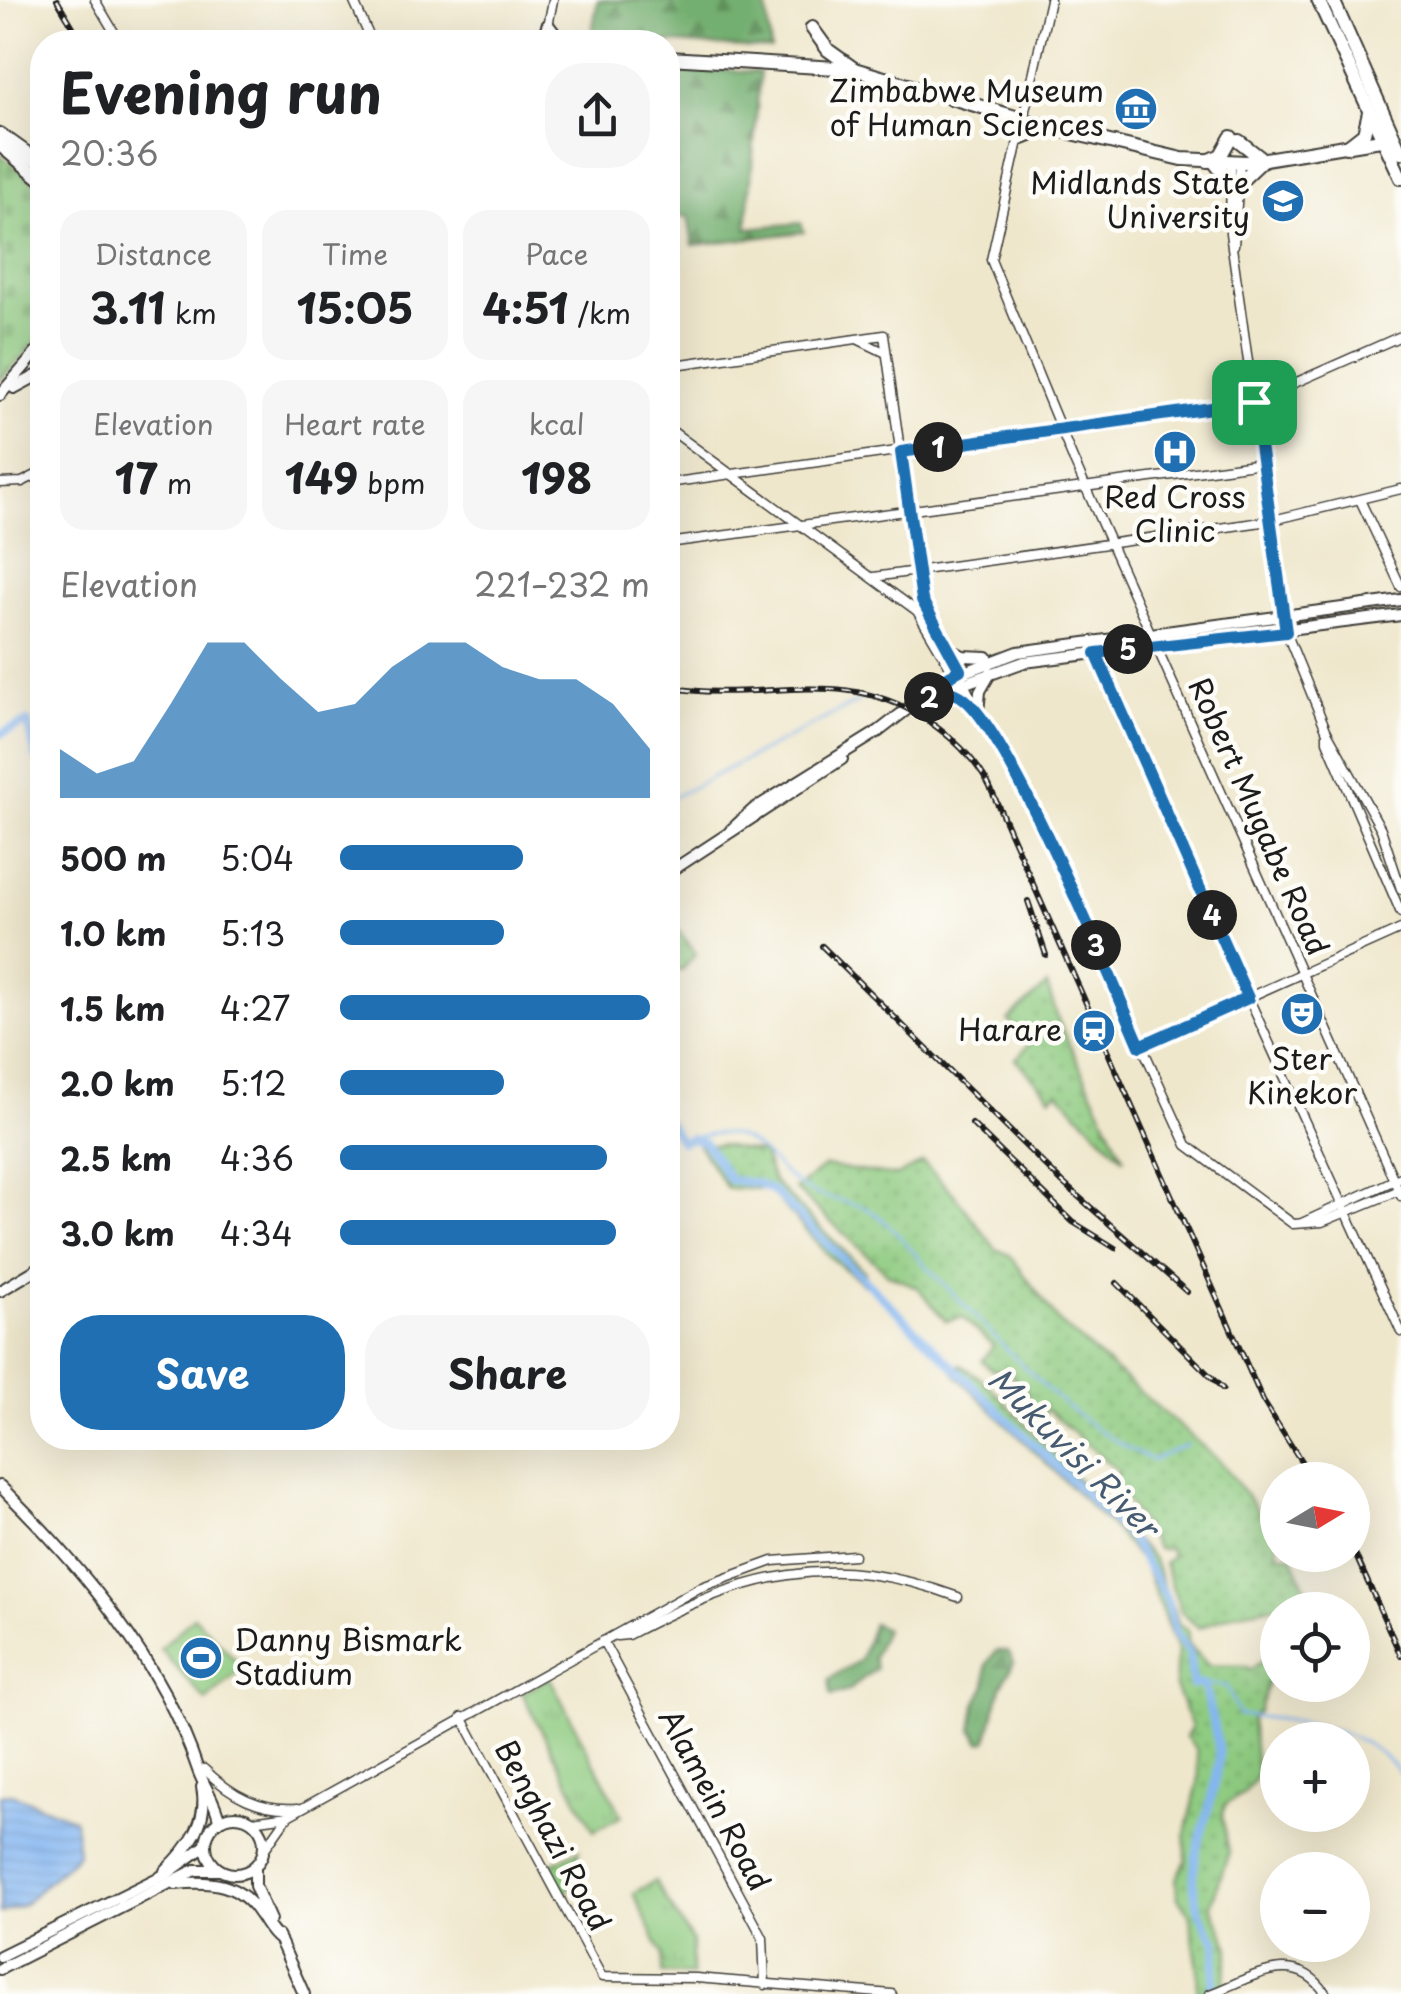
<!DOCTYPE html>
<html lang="en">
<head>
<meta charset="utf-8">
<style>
	body { margin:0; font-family:"Playpen Sans",sans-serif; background:#f6f6f6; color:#202124; height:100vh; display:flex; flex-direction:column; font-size:38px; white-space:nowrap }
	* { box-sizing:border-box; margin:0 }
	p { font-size:32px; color:#757577 }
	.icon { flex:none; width:55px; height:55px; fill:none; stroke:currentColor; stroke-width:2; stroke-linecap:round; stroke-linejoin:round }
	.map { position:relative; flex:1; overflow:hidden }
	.details { position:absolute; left:30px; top:30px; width:650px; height:1420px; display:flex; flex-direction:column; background:#fff; border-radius:40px; box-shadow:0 10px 40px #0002 }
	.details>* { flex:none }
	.needle { width:65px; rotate:80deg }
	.buttons { position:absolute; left:1260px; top:1462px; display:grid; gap:20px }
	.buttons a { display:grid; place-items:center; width:110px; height:110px; border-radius:50%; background:#fff; box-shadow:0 10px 40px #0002; font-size:50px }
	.pin { position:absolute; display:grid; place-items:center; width:85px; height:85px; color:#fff; margin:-42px; border-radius:20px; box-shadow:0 5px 15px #0006 }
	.km { position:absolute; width:50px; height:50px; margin:-25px; border-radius:50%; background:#222; color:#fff; font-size:28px; line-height:50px; text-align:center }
	.round { display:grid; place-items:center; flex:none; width:105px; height:105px; border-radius:40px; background:#f6f6f6 }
	.headline { display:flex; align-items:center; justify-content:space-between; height:170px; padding:0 30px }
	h1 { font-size:55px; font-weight:700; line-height:75px }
	.stats { display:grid; grid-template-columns:repeat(3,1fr); gap:15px; height:170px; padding:10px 30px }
	.stats div { display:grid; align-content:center; border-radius:25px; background:#f6f6f6; text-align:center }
	.stats b { font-size:42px; font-weight:700 }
	.stats small { font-size:28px; font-weight:400 }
	.stats p { font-size:28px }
	.chart { height:280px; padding:20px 30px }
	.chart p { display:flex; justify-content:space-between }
	.chart svg { width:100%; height:180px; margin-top:10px; fill:#1f6fb2; opacity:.7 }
	.button { display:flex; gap:20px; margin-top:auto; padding:20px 30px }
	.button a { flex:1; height:115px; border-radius:40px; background:#1f6fb2; color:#fff; font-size:40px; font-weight:700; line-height:115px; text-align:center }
	.button a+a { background:#f6f6f6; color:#202124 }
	ul { padding:0 30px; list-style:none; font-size:32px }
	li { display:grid; grid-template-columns:160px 120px 1fr; align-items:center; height:75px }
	li i { height:25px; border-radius:12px; background:#1f6fb2 }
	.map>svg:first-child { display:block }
	.grass { fill:url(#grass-dots); stroke:#56744e; stroke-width:2.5 }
	.forest { fill:url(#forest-firs); stroke:#486646; stroke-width:2.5 }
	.cemetery { fill:url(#cemetery-stones); stroke:#56744e; stroke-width:2.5 }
	.park { fill:url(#park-tufts); stroke:#56744e; stroke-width:2.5 }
	.pitch { fill:#8fcb81; stroke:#56744e; stroke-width:2.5 }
	.water { fill:url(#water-rules); stroke:#506986; stroke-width:2.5 }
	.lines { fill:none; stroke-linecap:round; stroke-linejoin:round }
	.stream { stroke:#84b6f1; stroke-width:2.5 }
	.river { stroke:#84b6f1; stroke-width:8 }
	.secondary-casing { stroke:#3c3a36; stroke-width:11 }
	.primary-casing { stroke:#3c3a36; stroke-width:14 }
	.highway-casing { stroke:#3c3a36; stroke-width:16 }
	.secondary { stroke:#fff; stroke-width:8 }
	.primary { stroke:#fff; stroke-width:10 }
	.highway { stroke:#fff; stroke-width:12 }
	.rail-casing { stroke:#1c1c1c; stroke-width:6 }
	.rail { stroke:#fdfcf7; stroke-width:2.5; stroke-dasharray:8; stroke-linecap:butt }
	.route-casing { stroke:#fff; stroke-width:20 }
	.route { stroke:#1f6fb2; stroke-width:12 }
	.labels { text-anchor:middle; stroke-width:9; stroke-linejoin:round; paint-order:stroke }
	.poi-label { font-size:30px; fill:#1c1c1c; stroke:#fdfcf7; text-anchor:end }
	.street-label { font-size:30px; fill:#1c1c1c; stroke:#fdfcf7 }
	.water-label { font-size:32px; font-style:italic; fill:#465a71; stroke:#fdfcf7 }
</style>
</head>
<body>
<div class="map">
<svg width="1401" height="1994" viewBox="0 0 1401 1994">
	<defs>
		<pattern id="grass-dots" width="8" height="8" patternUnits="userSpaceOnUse" patternTransform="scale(2.5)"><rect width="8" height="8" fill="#8fcb81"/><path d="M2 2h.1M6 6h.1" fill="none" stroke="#7bae6f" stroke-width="1.8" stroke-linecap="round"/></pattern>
		<pattern id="forest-firs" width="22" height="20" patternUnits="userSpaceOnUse" patternTransform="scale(2.5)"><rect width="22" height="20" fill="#73af6f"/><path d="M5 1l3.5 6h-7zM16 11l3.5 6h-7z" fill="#5e8e5a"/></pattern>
		<pattern id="cemetery-stones" width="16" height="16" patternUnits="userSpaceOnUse" patternTransform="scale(2.5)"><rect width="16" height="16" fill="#8fcb81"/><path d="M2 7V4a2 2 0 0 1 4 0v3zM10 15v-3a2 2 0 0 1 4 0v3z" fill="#7bae6f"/></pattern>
		<pattern id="park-tufts" width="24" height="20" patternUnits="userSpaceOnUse" patternTransform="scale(2.5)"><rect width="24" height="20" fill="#8fcb81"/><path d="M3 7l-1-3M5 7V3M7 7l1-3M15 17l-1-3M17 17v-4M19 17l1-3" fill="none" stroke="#7bae6f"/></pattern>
		<pattern id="water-rules" width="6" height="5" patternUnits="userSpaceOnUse" patternTransform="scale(2.5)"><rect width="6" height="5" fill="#84b6f1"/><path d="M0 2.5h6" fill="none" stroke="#719cce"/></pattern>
	</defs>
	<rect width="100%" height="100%" fill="#fdfcf7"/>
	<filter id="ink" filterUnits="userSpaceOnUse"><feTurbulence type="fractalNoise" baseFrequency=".01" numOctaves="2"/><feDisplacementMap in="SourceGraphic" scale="20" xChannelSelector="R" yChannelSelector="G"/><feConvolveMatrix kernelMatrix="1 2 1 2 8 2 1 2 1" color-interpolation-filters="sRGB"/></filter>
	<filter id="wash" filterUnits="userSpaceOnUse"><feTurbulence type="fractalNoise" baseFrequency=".0048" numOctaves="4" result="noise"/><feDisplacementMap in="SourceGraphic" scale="40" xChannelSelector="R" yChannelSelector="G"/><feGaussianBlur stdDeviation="2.25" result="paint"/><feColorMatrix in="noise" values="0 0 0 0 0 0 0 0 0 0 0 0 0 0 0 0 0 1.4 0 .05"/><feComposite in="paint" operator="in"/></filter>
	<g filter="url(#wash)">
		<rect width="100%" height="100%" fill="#efe7cc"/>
		<g class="grass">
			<path d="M674,924L696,954L681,971L668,968V928Z"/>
			<path d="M1047,985L1059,1022L1124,1159L1058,1092L1051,1097L1016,1059L1030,1043L1008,1020Z"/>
			<path d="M721,1145L763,1153L773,1181L865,1272L863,1284L830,1257L768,1189L727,1188L698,1145Z"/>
			<path d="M923,1162L954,1194L996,1249L1010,1255L1059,1322L1223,1464L1277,1537L1278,1555H1292L1315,1610H1295L1291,1603L1235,1613L1199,1628L1181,1612L1164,1564L1172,1556L1169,1549H1157C1141,1525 1130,1502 1111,1480L1119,1472L1047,1410L1043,1414L1026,1399L1029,1394L1006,1371L991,1369L982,1361L993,1346L962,1317L946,1321L917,1287L889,1275L795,1189L825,1166L897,1176Z"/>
			<path d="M961,1365L986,1382L1153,1559L1179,1625L1187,1629L1189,1644L1208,1665L1246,1666L1250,1670L1267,1657H1277V1678L1268,1680L1259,1711L1251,1718L1257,1776L1244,1793L1225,1805L1222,1817L1229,1852L1211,1905L1230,1947L1222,1994H1197L1198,1969L1189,1913L1178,1898L1176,1880L1186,1860L1185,1837L1199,1778L1196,1749L1186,1737L1192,1727L1175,1687L1177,1650L1144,1564L1110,1525L959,1378L952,1369Z"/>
		</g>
		<g class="forest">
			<path d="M598,0H766L771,50L591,37Z"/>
			<path d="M668,67L760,72L747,228L801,223L804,232L693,245L688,216L668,218Z"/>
			<path d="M873,1623L885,1629L873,1657L876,1668L848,1691L831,1696L829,1679L860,1660Z"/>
			<path d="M996,1651H1008L1014,1662L1001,1687L987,1741L981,1742L972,1730L976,1704L986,1685V1665Z"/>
		</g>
		<path class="cemetery" d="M0,154L42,189V335L0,381Z"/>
		<g class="park">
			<path d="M550,1678L622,1816L594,1831L522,1693Z"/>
			<path d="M579,1850V1854L565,1902L546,1867Z"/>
			<path d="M655,1881L692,1941V1975L662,1973V1954L633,1893Z"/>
		</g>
		<path class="pitch" d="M194,1616L243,1668L206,1701L160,1649Z"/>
		<path class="water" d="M12,1794L74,1819L78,1854L23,1905L0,1914V1795Z"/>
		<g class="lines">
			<g class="stream">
				<path d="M668,800L861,700"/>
				<path d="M692,1138C755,1118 764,1167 809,1191C827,1200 849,1200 867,1209C889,1219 910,1250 927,1267C997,1336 1061,1420 1152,1460L1187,1445"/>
				<path d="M1204,1684L1226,1686L1239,1715C1292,1720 1368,1726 1401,1775"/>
			</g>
			<g class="river">
				<path d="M0,734L28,722L36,757L42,762"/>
				<path d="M668,1122L681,1142L692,1138L705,1143L730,1180L756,1183L774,1192L1129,1537L1165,1595L1175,1633L1189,1653L1193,1685L1204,1684C1206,1702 1221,1745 1219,1759C1212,1830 1167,1877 1217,1943L1212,1994"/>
			</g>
		</g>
	</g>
	<g filter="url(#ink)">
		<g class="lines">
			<g class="secondary-casing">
				<g id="secondary">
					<path d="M95,0L120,42"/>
					<path d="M353,0L372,42"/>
					<path d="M1050,0L991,260L1073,459L1401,1196"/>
					<path d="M545,42L553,0"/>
					<path d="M1231,163L1230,233L1286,632L1327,732L1381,829L1401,889"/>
					<path d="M1234,245L1240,163"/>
					<path d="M859,340L886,353"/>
					<path d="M668,366L884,335L921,600L977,709"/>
					<path d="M668,428L917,611L1033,807L1187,1145L1293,1224L1322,1222L1400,1190"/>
					<path d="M0,483L22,482L42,472"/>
					<path d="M668,483L1254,401L1401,336"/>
					<path d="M1361,502L1401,587"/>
					<path d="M668,543L1262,463"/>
					<path d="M874,577L1269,521L1401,489"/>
					<path d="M1093,643L1160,804L1401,1332"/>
					<path d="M1327,732V741L1401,913"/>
					<path d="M1140,1046L1401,929"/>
					<path d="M1302,1223L1401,1177"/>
					<path d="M617,1636L628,1635C744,1574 829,1549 958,1597"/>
					<path d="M603,1641L763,1938L765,1985"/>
					<path d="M462,1717L602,1977L696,1978L892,1994"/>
					<path d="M204,1769C231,1795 259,1811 298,1808"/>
					<path d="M252,1821L288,1816"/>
					<path d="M264,1850L288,1816L699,1588L773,1561L854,1555"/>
					<path d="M1210,1994C1250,1979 1295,1946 1326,1994"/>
				</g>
			</g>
			<g class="primary-casing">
				<g id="primary">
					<path d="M14,388L42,373"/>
					<path d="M0,395L42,346"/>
					<path d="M949,649L963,656L987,657"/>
					<path d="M939,682L1018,652L1401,600"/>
					<path d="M924,698L1024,662L1401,615"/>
					<path d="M978,713L980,691L991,672"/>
					<path d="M731,830L754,809L879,731L928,693"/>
					<path d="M668,873L842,759"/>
					<path d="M0,1291L42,1266"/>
					<path d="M0,1486C80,1565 162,1661 198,1770C204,1787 216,1802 219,1820"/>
					<circle cx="235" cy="1845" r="29"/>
					<path d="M255,1866V1886L270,1920"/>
					<path d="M165,1871C190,1847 209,1822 202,1787"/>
					<path d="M176,1884C211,1880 240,1883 260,1915C267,1925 270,1933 280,1940"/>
					<path d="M278,1936L304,1994"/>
					<path d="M0,1956L168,1873L205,1846"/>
					<path d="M0,1969L195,1870H220"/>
				</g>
			</g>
			<g class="highway-casing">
				<g id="highway">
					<path d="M1318,0L1401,178"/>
					<path d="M1333,0L1401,153"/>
					<path d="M548,26L560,42"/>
					<path d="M812,28L828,50L853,68"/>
					<path d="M531,42L547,31"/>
					<path d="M668,58L854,69L1059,130L1182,159L1247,162L1393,138"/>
					<path d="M0,134L42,164"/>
					<path d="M1020,139L1048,128"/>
					<path d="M1239,141L1262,159"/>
					<path d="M0,145L42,180"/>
					<path d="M1346,147L1364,133L1369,112"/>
					<path d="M1208,161L1221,155L1231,137"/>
					<path d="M1214,162L1232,184"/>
					<path d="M1240,182L1262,161"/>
				</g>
			</g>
			<use href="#secondary" class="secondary"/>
			<use href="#primary" class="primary"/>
			<use href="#highway" class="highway"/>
			<g class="rail-casing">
				<g id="rail">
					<path d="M57,0L82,42"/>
					<path d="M668,687C759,705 840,663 925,719C952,737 973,756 989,785L1263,1401L1313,1480"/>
					<path d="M1028,901L1046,955"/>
					<path d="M822,946L1063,1183L1187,1292"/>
					<path d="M972,1124L1073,1222L1115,1248"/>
					<path d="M1117,1283L1223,1389"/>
					<path d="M1352,1547L1401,1656"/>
				</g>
			</g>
			<use href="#rail" class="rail"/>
		</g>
	</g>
	<g class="lines" filter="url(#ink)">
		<g class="route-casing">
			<path id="route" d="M1254,402L1286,632L1096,653L1248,998L1140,1046C1114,986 1005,720 960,696C947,689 938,694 924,698L939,682L960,670L922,600L901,452Z"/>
		</g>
		<use href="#route" class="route"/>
	</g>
	<defs>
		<g id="museum-disc" transform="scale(2.25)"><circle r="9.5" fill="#1f6fb2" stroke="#fdfcf7"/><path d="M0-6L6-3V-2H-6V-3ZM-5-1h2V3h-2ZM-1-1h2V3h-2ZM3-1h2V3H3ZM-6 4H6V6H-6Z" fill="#fff"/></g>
		<g id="university-disc" transform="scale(2.25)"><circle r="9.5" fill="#1f6fb2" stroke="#fdfcf7"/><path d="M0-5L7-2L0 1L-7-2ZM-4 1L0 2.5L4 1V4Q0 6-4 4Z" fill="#fff"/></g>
		<g id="hospital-disc" transform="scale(2.25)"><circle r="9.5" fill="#1f6fb2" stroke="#fdfcf7"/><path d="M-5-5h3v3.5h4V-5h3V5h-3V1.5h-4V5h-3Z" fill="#fff"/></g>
		<g id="theatre-disc" transform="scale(2.25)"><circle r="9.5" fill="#1f6fb2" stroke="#fdfcf7"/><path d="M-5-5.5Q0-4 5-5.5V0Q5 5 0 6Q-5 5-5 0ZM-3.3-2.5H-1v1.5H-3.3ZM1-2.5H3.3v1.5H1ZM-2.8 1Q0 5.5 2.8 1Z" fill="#fff"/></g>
		<g id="station-disc" transform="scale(2.25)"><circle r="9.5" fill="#1f6fb2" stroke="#fdfcf7"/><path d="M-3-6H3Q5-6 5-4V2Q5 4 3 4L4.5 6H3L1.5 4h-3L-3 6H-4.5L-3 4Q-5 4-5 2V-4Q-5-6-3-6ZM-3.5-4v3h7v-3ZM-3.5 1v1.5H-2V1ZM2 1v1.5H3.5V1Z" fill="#fff"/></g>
		<g id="stadium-disc" transform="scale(2.25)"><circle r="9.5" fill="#1f6fb2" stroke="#fdfcf7"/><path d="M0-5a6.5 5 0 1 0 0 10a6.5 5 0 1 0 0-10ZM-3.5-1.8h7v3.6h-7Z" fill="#fff"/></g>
	</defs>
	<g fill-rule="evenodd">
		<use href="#museum-disc" x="1136" y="109"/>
		<use href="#university-disc" x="1283" y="201"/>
		<use href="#hospital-disc" x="1175" y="452"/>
		<use href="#theatre-disc" x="1302" y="1014"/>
		<use href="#station-disc" x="1094" y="1031"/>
		<use href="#stadium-disc" x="201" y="1658"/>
	</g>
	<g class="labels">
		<g class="poi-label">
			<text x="1104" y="102">Zimbabwe Museum<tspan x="1104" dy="34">of Human Sciences</tspan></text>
			<text x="1250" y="194">Midlands State<tspan x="1250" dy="34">University</tspan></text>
			<text x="1175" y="508" text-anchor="middle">Red Cross<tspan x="1175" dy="34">Clinic</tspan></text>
			<text x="1062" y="1041">Harare</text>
			<text x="1302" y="1070" text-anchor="middle">Ster<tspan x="1302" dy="34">Kinekor</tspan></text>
			<text x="234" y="1651" text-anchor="start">Danny Bismark<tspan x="234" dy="34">Stadium</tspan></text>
		</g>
		<g class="street-label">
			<text transform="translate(1258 817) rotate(66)" y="10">Robert Mugabe Road</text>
			<text transform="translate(714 1800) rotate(62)" y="10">Alamein Road</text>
			<text transform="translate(552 1836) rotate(62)" y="10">Benghazi Road</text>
		</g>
		<g class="water-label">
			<text transform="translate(1073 1453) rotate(45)" y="11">Mukuvisi River</text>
		</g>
	</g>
</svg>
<div class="buttons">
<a><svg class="needle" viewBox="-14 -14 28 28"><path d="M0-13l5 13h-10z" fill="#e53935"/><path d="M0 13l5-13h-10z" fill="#757577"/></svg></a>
<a><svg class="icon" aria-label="locate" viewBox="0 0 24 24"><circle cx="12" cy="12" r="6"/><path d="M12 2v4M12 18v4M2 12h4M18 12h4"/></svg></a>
<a>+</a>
<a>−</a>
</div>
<div class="pin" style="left:1254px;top:402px;background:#1e9e55"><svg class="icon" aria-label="arrive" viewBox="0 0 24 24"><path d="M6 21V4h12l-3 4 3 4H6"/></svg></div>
<b class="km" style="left:938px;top:447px">1</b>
<b class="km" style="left:929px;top:697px">2</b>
<b class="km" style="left:1096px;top:945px">3</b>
<b class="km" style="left:1212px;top:915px">4</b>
<b class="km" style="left:1128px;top:649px">5</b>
<section class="details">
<div class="headline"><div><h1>Evening run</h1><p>20:36</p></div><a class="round"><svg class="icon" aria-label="share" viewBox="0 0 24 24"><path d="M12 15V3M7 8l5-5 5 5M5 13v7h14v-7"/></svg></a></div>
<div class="stats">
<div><p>Distance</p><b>3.11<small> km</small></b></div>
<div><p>Time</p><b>15:05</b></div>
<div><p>Pace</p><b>4:51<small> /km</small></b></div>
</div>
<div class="stats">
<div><p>Elevation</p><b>17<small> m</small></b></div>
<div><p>Heart rate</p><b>149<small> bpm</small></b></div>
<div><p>kcal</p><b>198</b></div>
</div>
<div class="chart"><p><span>Elevation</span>221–232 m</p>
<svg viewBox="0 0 160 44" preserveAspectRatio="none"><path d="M0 44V32L10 38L20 35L30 21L40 6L50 6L60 15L70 23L80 21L90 12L100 6L110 6L120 12L130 15L140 15L150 21L160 32V44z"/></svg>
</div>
<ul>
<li><b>500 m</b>5:04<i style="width:59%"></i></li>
<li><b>1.0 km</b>5:13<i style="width:53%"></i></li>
<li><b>1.5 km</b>4:27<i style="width:100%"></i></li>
<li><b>2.0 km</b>5:12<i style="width:53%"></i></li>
<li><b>2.5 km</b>4:36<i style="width:86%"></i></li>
<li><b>3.0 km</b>4:34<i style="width:89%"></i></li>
</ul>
<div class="button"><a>Save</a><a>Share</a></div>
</section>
</div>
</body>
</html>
